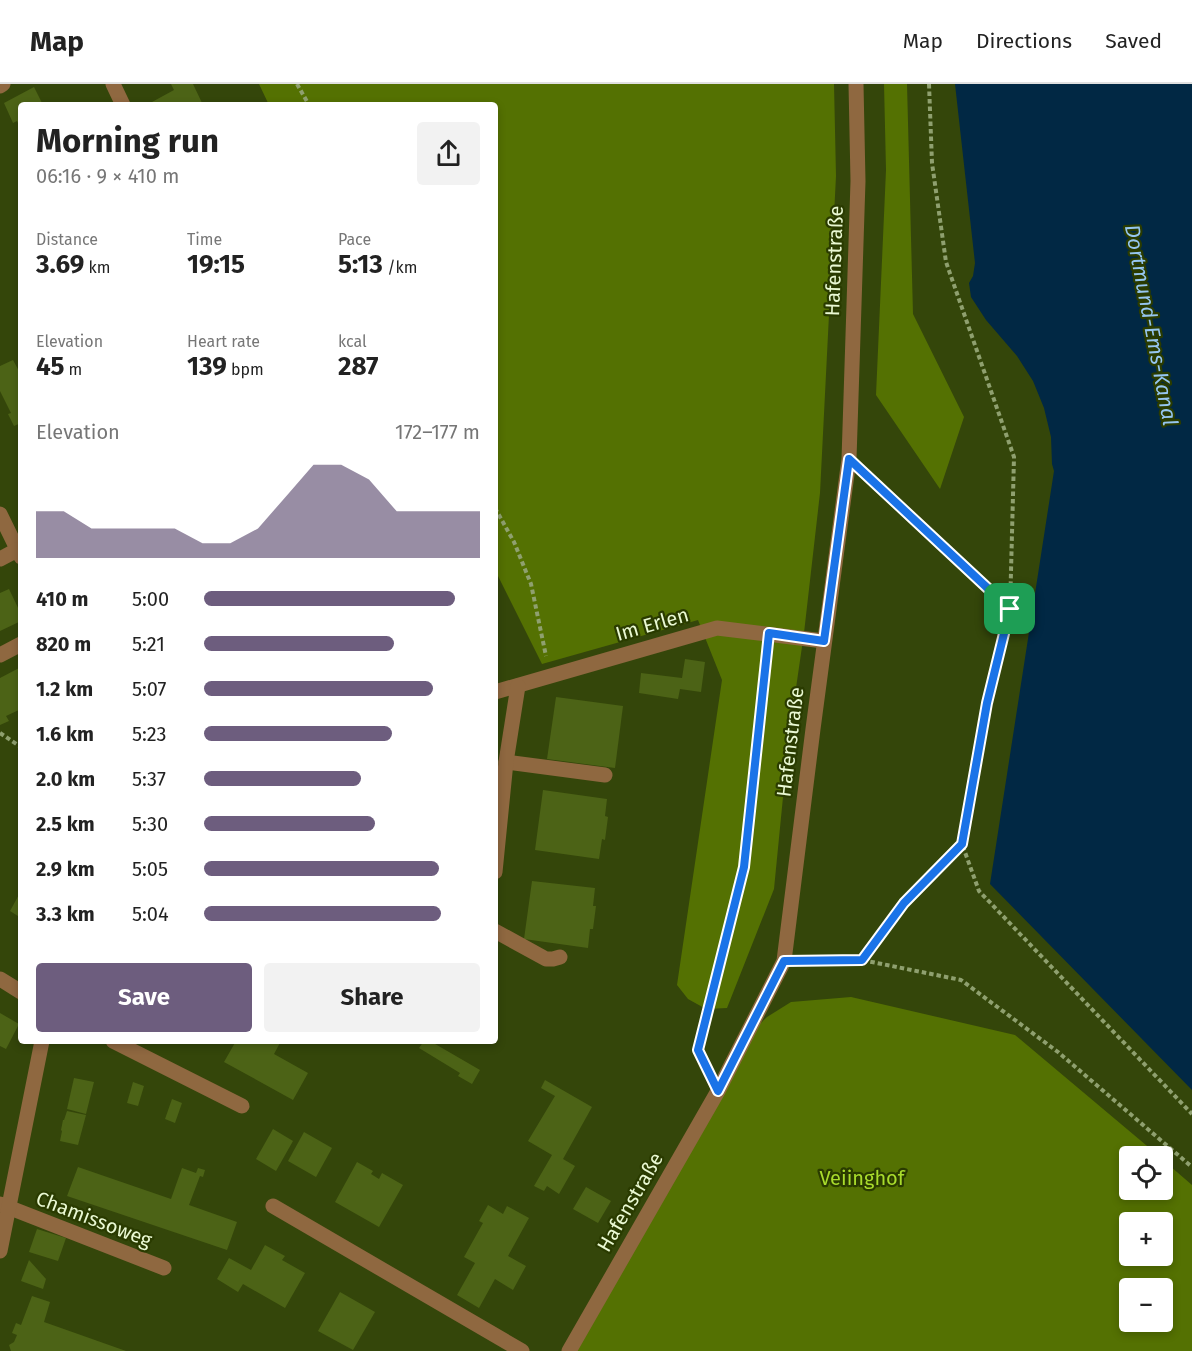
<!DOCTYPE html>
<html lang="en">
<head>
<meta charset="utf-8">
<style>
	body { margin:0; font-family:"Fira Sans",sans-serif; background:#f2f2f2; color:#222; height:100vh; display:flex; flex-direction:column; font-size:22px; white-space:nowrap }
	* { box-sizing:border-box; margin:0 }
	p { font-size:20px; color:#767676 }
	.icon { flex:none; width:33px; height:33px; fill:none; stroke:currentColor; stroke-width:2; stroke-linecap:round; stroke-linejoin:round }
	.map { position:relative; flex:1; overflow:hidden }
	.details { position:absolute; left:18px; top:18px; width:480px; height:942px; display:flex; flex-direction:column; background:#fff; border-radius:6px; box-shadow:0 3px 9px #0003 }
	.details>* { flex:none }
	.buttons { position:absolute; left:1119px; top:1062px; display:grid; gap:12px }
	.buttons a { display:grid; place-items:center; width:54px; height:54px; border-radius:6px; background:#fff; box-shadow:0 3px 9px #0003; font-size:30px }
	.pin { position:absolute; display:grid; place-items:center; width:51px; height:51px; color:#fff; margin:-26px; border-radius:12px; box-shadow:0 3px 9px #0006 }
	.round { display:grid; place-items:center; flex:none; width:63px; height:63px; border-radius:6px; background:#f2f2f2 }
	.headline { display:flex; align-items:center; justify-content:space-between; height:102px; padding:0 18px }
	h1 { font-size:33px; font-weight:700; line-height:45px }
	.metrics { display:grid; grid-template-columns:repeat(3,1fr); gap:9px; height:102px; padding:6px 18px }
	.metrics div { display:grid; align-content:center }
	.metrics b { font-size:26px; font-weight:700 }
	.metrics small { font-size:16px; font-weight:400 }
	.metrics p { font-size:16px }
	.chart { height:168px; padding:12px 18px }
	.chart p { display:flex; justify-content:space-between }
	.chart svg { width:100%; height:108px; margin-top:6px; fill:#6d5d7e; opacity:.7 }
	.cta { display:flex; gap:12px; margin-top:auto; padding:12px 18px }
	.cta a { flex:1; height:69px; border-radius:6px; background:#6d5d7e; color:#fff; font-size:24px; font-weight:700; line-height:69px; text-align:center }
	.cta a+a { background:#f2f2f2; color:#222 }
	ul { padding:0 18px; list-style:none; font-size:20px }
	li { display:grid; grid-template-columns:96px 72px 1fr; align-items:center; height:45px }
	li i { height:15px; border-radius:8px; background:#6d5d7e }
	header { display:flex; align-items:center; gap:36px; box-sizing:border-box; height:84px; padding:0 30px; background:#fff; border-bottom:2px solid #e0e0e0 }
	header strong { font-size:28px }
	nav { display:flex; gap:33px; margin-inline-start:auto; font-size:21px }
	.map>svg:first-child { display:block }
	.green { fill:#547102; fill-rule:evenodd }
	.water { fill:#012844 }
	.building { fill:#4c6316 }
	.lines { fill:none; stroke-linecap:round; stroke-linejoin:round }
	.path { stroke:#8fa06f; stroke-width:4; stroke-dasharray:4.5 3; stroke-linecap:butt }
	.minor { stroke:#8f6840; stroke-width:15 }
	.route-casing { stroke:#fff; stroke-width:12 }
	.route { stroke:#1a73e8; stroke-width:8 }
	.labels { text-anchor:middle; stroke-width:4.5; stroke-linejoin:round; paint-order:stroke }
	.street-label { font-size:20px; fill:#eaf9d3; stroke:#2a3b00 }
	.park-label { font-size:20px; fill:#a9dc2c; stroke:#2a3b00 }
	.water-label { font-size:21px; font-style:italic; fill:#96c6f0; stroke:#2a3b00 }
</style>
</head>
<body>
<header>
<strong>Map</strong>
<nav><a>Map</a><a>Directions</a><a>Saved</a></nav>
</header>
<div class="map">
<svg width="1192" height="1267" viewBox="0 0 1192 1267">
	<rect width="100%" height="100%" fill="#34460a"/>
	<g class="green">
		<path d="M259,0H834L836,92L820,409L804,549L789,652L774,805L727,924L706,925L688,915L677,901L722,596L698,536L542,580L495,486V21H269Z"/>
		<path d="M884,0H907L913,230L964,333L940,405L876,311L886,86Z"/>
		<path d="M851,913L1015,951L1159,1072H1130V1106H1162L1163,1076L1192,1101V1267H564L737,962L767,933L791,918ZM1130,1138H1162V1172H1130ZM1130,1204H1162V1238H1130Z"/>
	</g>
	<path class="water" d="M955,0H1192V1006L990,800L1054,387L1052,380L1051,353L1044,324L1033,297L1017,272L986,236L971,213L969,199L973,192L975,179Z"/>
	<g class="building">
		<path d="M171,0H193L203,21H153L152,18L174,6Z"/>
		<path d="M34,3L43,21H21V45L17,37L13,39L4,19Z"/>
		<path d="M13,276L19,287L21,286V339L14,342L8,330L11,329L0,307V282Z"/>
		<path d="M9,505L21,530V537L0,547V509Z"/>
		<path d="M685,575L705,578L701,608L680,605L678,615L639,609L641,589L682,594Z"/>
		<path d="M21,583V625L6,632L9,637L0,641V594Z"/>
		<path d="M556,613L623,622L615,684L547,675Z"/>
		<path d="M543,706L607,715L605,732L608,733L605,756L602,755L599,775L535,766Z"/>
		<path d="M532,797L595,804L593,822H596L593,845H590L588,864L524,855Z"/>
		<path d="M21,807V834L10,827Z"/>
		<path d="M0,929L19,940L6,965L0,962Z"/>
		<path d="M236,957H281L274,970L308,989L293,1016L224,978Z"/>
		<path d="M424,957H430L480,986L472,1000L458,992L460,989L419,964Z"/>
		<path d="M74,994L94,998L86,1030L67,1025Z"/>
		<path d="M545,996L592,1023L563,1075L575,1082L559,1110L547,1102L544,1107L534,1102L552,1071L528,1057L555,1012L541,1004Z"/>
		<path d="M133,998L144,1002L138,1022L127,1019Z"/>
		<path d="M172,1015L182,1019L175,1039L165,1035Z"/>
		<path d="M67,1027L86,1031L78,1061L60,1057L62,1047L61,1046L63,1036H64Z"/>
		<path d="M273,1045L293,1057L276,1087L256,1075Z"/>
		<path d="M304,1048L332,1064L316,1093L288,1077Z"/>
		<path d="M357,1078L373,1087L371,1090L379,1095L382,1089L403,1101L379,1143L335,1118Z"/>
		<path d="M78,1083L171,1115L182,1084L196,1089L198,1084L205,1086L203,1093L200,1092L189,1121L237,1138L227,1166L67,1112Z"/>
		<path d="M586,1103L611,1117L598,1139L573,1125Z"/>
		<path d="M488,1121L503,1130L507,1122L529,1134L508,1172L526,1182L513,1206L495,1195L479,1224L457,1211L475,1179L464,1173L483,1139L479,1137Z"/>
		<path d="M37,1145L66,1154L58,1177L29,1168Z"/>
		<path d="M265,1161L285,1172L282,1176L305,1189L285,1224L243,1200L238,1208L217,1195L229,1174L251,1186Z"/>
		<path d="M29,1176L46,1195L43,1205L21,1197Z"/>
		<path d="M340,1208L375,1228L353,1266L318,1247Z"/>
		<path d="M32,1212L50,1218L44,1238L126,1267H11L9,1261L14,1258L17,1251L12,1249L16,1239L21,1241Z"/>
	</g>
	<g class="lines">
		<g class="path">
			<path d="M297,0L309,21"/>
			<path d="M929,0L932,79L946,178L1014,373L1010,526L987,619L962,760L979,807L1192,1030"/>
			<path d="M867,392L1010,526"/>
			<path d="M495,424L514,458L531,500L546,572"/>
			<path d="M0,649L21,663"/>
			<path d="M862,876L904,819L962,760"/>
			<path d="M803,877L862,876L961,896L1058,968L1192,1083"/>
			<path d="M707,985L698,966L744,783L767,569"/>
		</g>
		<g class="minor">
			<path d="M113,0L123,21"/>
			<path d="M0,2L3,0"/>
			<path d="M0,430L21,473"/>
			<path d="M0,475L17,466"/>
			<path d="M0,571L21,560"/>
			<path d="M495,608L717,544L824,557"/>
			<path d="M506,678L605,691"/>
			<path d="M495,788L506,678L518,602"/>
			<path d="M495,847L546,875H553L560,873"/>
			<path d="M0,895L21,908"/>
			<path d="M113,957L242,1022"/>
			<path d="M0,1120L164,1184"/>
			<path d="M273,1122L522,1267"/>
			<path d="M0,1167L42,957"/>
			<path d="M569,1267L718,1007L784,877L813,645L849,375L858,97L856,0"/>
		</g>
	</g>
	<g class="lines">
		<g class="route-casing">
			<path id="route" d="M849,375L1010,525L987,619L962,760L904,819L862,876L784,877L718,1007L698,966L744,783L769,549L824,557Z"/>
		</g>
		<use href="#route" class="route"/>
	</g>
	<g class="labels">
		<g class="street-label">
			<text transform="translate(834 177) rotate(-88)" y="7">Hafenstraße</text>
			<text transform="translate(652 540) rotate(-16)" y="7">Im Erlen</text>
			<text transform="translate(790 658) rotate(-83)" y="7">Hafenstraße</text>
			<text transform="translate(630 1118) rotate(-60)" y="7">Hafenstraße</text>
			<text transform="translate(94 1135) rotate(21)" y="7">Chamissoweg</text>
		</g>
		<g class="park-label">
			<text x="862" y="1101">Veiinghof</text>
		</g>
		<g class="water-label">
			<text transform="translate(1151 241) rotate(79)" y="7">Dortmund-Ems-Kanal</text>
		</g>
	</g>
</svg>
<div class="buttons">
<a><svg class="icon" aria-label="locate" viewBox="0 0 24 24"><circle cx="12" cy="12" r="6"/><path d="M12 2v4M12 18v4M2 12h4M18 12h4"/></svg></a>
<a>+</a>
<a>−</a>
</div>
<div class="pin" style="left:1010px;top:525px;background:#1e9e55"><svg class="icon" aria-label="arrive" viewBox="0 0 24 24"><path d="M6 21V4h12l-3 4 3 4H6"/></svg></div>
<section class="details">
<div class="headline"><div><h1>Morning run</h1><p>06:16 · 9 × 410 m</p></div><a class="round"><svg class="icon" aria-label="share" viewBox="0 0 24 24"><path d="M12 15V3M7 8l5-5 5 5M5 13v7h14v-7"/></svg></a></div>
<div class="metrics">
<div><p>Distance</p><b>3.69<small> km</small></b></div>
<div><p>Time</p><b>19:15</b></div>
<div><p>Pace</p><b>5:13<small> /km</small></b></div>
</div>
<div class="metrics">
<div><p>Elevation</p><b>45<small> m</small></b></div>
<div><p>Heart rate</p><b>139<small> bpm</small></b></div>
<div><p>kcal</p><b>287</b></div>
</div>
<div class="chart"><p><span>Elevation</span>172–177 m</p>
<svg viewBox="0 0 160 44" preserveAspectRatio="none"><path d="M0 44V25L10 25L20 32L30 32L40 32L50 32L60 38L70 38L80 32L90 19L100 6L110 6L120 12L130 25L140 25L150 25L160 25V44z"/></svg>
</div>
<ul>
<li><b>410 m</b>5:00<i style="width:91%"></i></li>
<li><b>820 m</b>5:21<i style="width:69%"></i></li>
<li><b>1.2 km</b>5:07<i style="width:83%"></i></li>
<li><b>1.6 km</b>5:23<i style="width:68%"></i></li>
<li><b>2.0 km</b>5:37<i style="width:57%"></i></li>
<li><b>2.5 km</b>5:30<i style="width:62%"></i></li>
<li><b>2.9 km</b>5:05<i style="width:85%"></i></li>
<li><b>3.3 km</b>5:04<i style="width:86%"></i></li>
</ul>
<div class="cta"><a>Save</a><a>Share</a></div>
</section>
</div>
</body>
</html>
